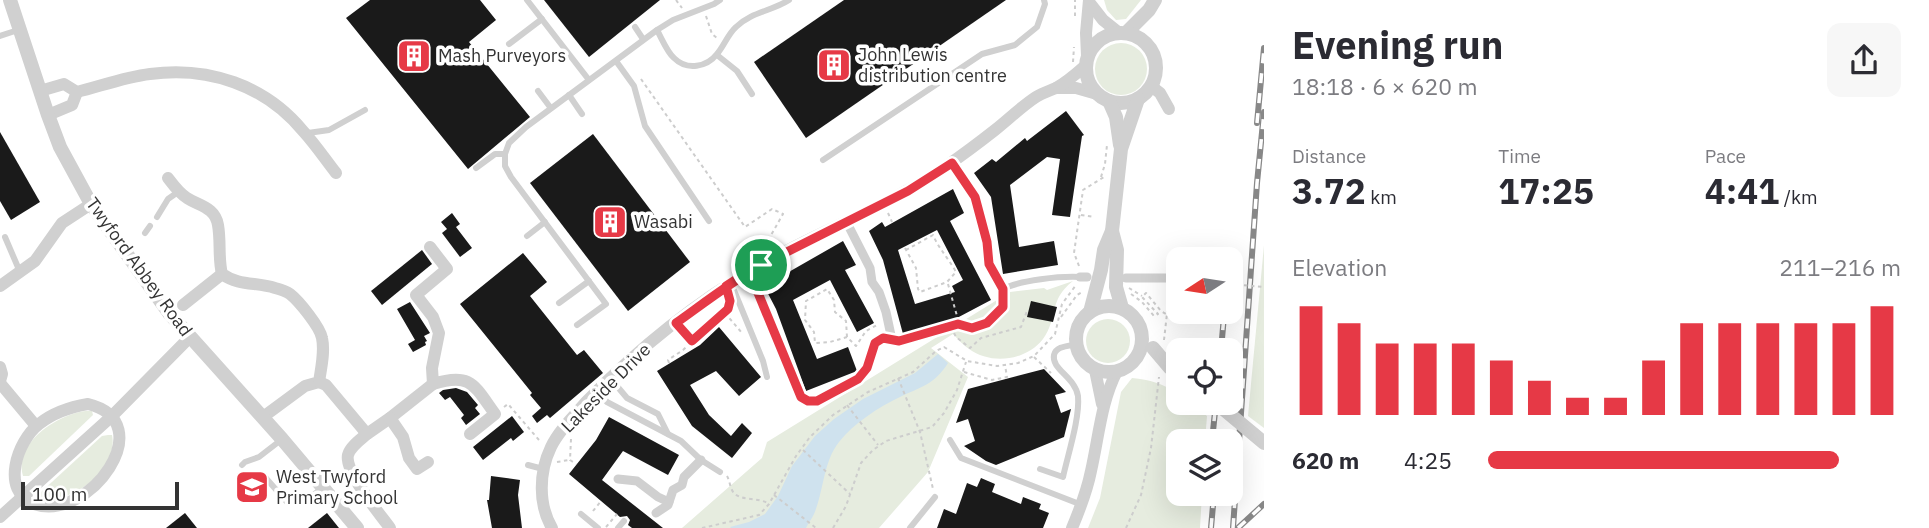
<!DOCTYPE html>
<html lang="en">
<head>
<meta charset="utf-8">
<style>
	body { margin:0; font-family:"IBM Plex Sans",sans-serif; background:#f7f7f7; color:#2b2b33; height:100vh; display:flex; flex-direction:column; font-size:26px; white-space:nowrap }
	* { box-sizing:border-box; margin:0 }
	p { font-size:23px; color:#7c7c81 }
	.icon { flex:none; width:38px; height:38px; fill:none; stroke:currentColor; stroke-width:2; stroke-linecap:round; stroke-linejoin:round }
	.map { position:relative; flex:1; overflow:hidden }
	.drawer { display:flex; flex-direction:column; background:#fff; width:665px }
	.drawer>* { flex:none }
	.needle { width:46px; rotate:258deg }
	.controls { position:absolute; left:1166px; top:247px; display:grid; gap:14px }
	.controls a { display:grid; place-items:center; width:77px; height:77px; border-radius:14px; background:#fff; box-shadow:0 7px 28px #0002; font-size:35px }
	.scale { position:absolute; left:21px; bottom:18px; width:158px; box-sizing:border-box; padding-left:7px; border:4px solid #333; border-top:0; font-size:19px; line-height:24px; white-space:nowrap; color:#333; -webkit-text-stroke:5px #fff; paint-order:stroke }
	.pin { position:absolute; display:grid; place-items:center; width:60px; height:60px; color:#fff; margin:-30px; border:4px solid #fff; border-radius:50%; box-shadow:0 2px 7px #0007 }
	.round { display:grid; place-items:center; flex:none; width:74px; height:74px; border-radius:14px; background:#f7f7f7 }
	.head { display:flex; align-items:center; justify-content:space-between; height:119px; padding:0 28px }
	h1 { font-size:38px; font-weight:700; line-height:52px }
	.figures { display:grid; grid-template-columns:repeat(3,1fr); gap:10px; height:119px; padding:7px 28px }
	.figures div { display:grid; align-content:center }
	.figures b { font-size:35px; font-weight:700 }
	.figures small { font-size:19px; font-weight:400 }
	.figures p { font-size:19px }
	.chart { height:196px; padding:14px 28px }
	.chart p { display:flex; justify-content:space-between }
	.chart svg { width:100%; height:126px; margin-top:7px; stroke:#e63946; stroke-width:6 }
	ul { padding:0 28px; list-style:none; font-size:23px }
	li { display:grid; grid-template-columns:112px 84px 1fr; align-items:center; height:52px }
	li i { height:18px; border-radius:9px; background:#e63946 }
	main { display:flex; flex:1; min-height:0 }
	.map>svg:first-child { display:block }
	.green { fill:#e6ecdf }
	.water { fill:#cfe2ee }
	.building { fill:#1a1a1a; fill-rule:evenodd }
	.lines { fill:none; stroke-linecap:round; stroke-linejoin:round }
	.path { stroke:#cdcdcd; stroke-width:2; stroke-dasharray:3.5 3.5; stroke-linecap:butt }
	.service { stroke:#d0d0d0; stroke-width:6 }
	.pedestrian { stroke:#d0d0d0; stroke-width:9 }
	.minor { stroke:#d0d0d0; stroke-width:12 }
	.tertiary { stroke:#d0d0d0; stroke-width:14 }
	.rail-casing { stroke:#888; stroke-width:6 }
	.rail { stroke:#fff; stroke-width:3.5; stroke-dasharray:10; stroke-linecap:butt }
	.path-bridge { stroke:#cdcdcd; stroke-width:2; stroke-dasharray:3.5 3.5; stroke-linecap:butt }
	.tertiary-bridge { stroke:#d0d0d0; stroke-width:14 }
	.route-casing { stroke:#fff; stroke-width:14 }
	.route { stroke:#e63946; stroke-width:9 }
	.labels { text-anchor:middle; stroke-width:7; stroke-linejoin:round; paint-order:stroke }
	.poi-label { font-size:18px; fill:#333; stroke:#fff; text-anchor:start }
	.street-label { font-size:18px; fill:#333; stroke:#fff }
</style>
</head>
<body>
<main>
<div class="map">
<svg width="1264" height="528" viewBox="0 0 1264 528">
	<rect width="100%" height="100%" fill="#fff"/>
	<g class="green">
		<path d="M1104,0H1141L1126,19L1116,20L1107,10Z"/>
		<circle cx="1121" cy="69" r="26"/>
		<path d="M1264,245V428L1248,416Z"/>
		<path d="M1073,281C1048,300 1058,319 1043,339C1026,361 991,365 969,349C963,345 958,339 953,334L931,348L968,377L928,472L879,528H682L762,458L767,442L1010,292L1044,288L1047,290Z"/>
		<circle cx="1108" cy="341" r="22"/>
		<path d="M1132,378C1150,380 1163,383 1178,394V402L1189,403L1207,416L1205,441H1178V494H1202L1200,528H1088L1100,498L1121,392Z"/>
		<path d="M86,411H92L93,415L29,476H23C13,443 58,414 86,411Z"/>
		<path d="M108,435H112C119,469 72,504 41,499L40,493L102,436Z"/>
	</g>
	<path class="water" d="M938,354L948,363C934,385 922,386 900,397C879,407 854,423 839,442C823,462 824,491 814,514C812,519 808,523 806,528H731L730,527L749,522L765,514L778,496L792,466L815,436L834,419L863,399L915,373Z"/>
	<g class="building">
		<path d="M370,0H480L496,20L469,42L530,117L468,169L346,18Z"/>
		<path d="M544,0H660L589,57Z"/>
		<path d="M844,0H1006L806,138L754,62Z"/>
		<path d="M1066,111L1084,135L1082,136L1070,217L1052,215L1060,159L1047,157L1010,185L1019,247L1054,241L1058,265L1003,274L991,197L974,173L992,159L996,162L1025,138L1027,141Z"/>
		<path d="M0,132L40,202L11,220L0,201Z"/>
		<path d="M593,134L690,262L628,311L530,183Z"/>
		<path d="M953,189L964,213L950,221L991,300L955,319L903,334L883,260L869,231L882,222L885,227ZM937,230L963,280L952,286L955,292L915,304L898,250Z"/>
		<path d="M452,213L460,224L456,227L472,248L460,257L442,233L447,229L441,222Z"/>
		<path d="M843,241L856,265L845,270L874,323L857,332L830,280L793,300L817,359L848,347L857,371L806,391L776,309L762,282L785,269L787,273Z"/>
		<path d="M422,250L432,264L382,305L371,291Z"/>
		<path d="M523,253L547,282L530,296L577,355L584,350L603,373L550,418L547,415L537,423L532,416L541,408L530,395L532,393L460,304Z"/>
		<path d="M1031,301L1057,307L1053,322L1027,317Z"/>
		<path d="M410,302L430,333L424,336L427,341L425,342L426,345L413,352L408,344L415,340L397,309Z"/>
		<path d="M719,327L761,377L739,396L716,371L690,385L709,415L731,436L742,423L752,433L732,458L692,426L657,371L700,345Z"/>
		<path d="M1044,369L1066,392L1055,395L1061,413L1071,409L1064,437L996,465L986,461L964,446L975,441L968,419L956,423L968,389Z"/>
		<path d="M456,388L467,392L478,405L475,408L480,414L466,425L461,418L464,415L450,397L445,400L439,393L443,390Z"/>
		<path d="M512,416L524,432L513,441L511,438L483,460L473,447Z"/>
		<path d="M609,417L679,455L668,475L623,451L602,480L663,528H632L628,525L630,520L627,516L620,517L569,474L596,440Z"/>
		<path d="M491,476L520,480L518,495L522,528H492L487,500H489Z"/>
		<path d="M981,478L995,484L992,492L1021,504L1023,497L1041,504L1039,509L1049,513L1043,528H937L944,509L956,514L967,483L977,487Z"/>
		<path d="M185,513L197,528H166Z"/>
		<path d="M327,513L339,528H308Z"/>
	</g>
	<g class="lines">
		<g class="path">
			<path d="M676,0L682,8"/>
			<path d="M706,16L712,34L717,38"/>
			<path d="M1075,16V0"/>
			<path d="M1073,62L1074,47"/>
			<path d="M641,79L745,227L772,209L783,214L766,244L764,250"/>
			<path d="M1101,177L1105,164L1107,145"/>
			<path d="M888,213L892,222"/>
			<path d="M1081,215L1094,217"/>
			<path d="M905,248L916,268L918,289L920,292L947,282L956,272C949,259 939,249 933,235L906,250"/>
			<path d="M1079,266L1074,253L1083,190L1104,177"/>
			<path d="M948,284L957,316"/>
			<path d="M1129,288L1142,296"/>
			<path d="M1131,294L1142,302L1154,316L1158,314L1142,297L1146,293L1161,311L1166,314"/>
			<path d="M725,313L742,333"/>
			<path d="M1061,317L1077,295L1082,292"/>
			<path d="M684,332L697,347"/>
			<path d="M954,333L956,337L970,348L981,338L1021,327L1027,311H1029"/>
			<path d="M847,337L846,321L835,312L834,300L827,289L806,301L805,320L814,332L815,343L830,342L847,337L856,346L866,331L877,325"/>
			<path d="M1164,340L1170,287"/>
			<path d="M1034,357L1051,373"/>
			<path d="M669,363L668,360L683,350L728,309L730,304"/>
			<path d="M964,372L992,380L1007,377L1005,365"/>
			<path d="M898,378L920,432L933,489"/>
			<path d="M847,405L878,445"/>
			<path d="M504,407L508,404L539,440"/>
			<path d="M571,439L570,460L576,464"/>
			<path d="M803,450L850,494"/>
			<path d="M557,462L569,460"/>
			<path d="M727,476C730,481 730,489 734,493C741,501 759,497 769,504"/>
			<path d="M774,495L816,528"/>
			<path d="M593,511L601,501"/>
			<path d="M606,527L617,514"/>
			<path d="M702,528L759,515L769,504L796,456L810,437L833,415L868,392L913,372L936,351L944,347L967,361L997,366L1018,363L1034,356L1055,334L1062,304L1076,285"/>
			<path d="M833,528L846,506L861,463L873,450L886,441L932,427L944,413L957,390L966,362"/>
			<path d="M1126,528L1141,495L1151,448L1159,377"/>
		</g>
		<g class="service">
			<path d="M527,0L589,80"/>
			<path d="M635,27L643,39"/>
			<path d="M657,30C662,39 667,52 674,58C687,71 707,67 717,54C724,46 728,34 736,27C751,12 772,11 789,0"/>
			<path d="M0,36L18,30"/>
			<path d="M509,44L542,19"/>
			<path d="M717,55L737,71L752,94"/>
			<path d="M616,61L634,86L645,126L709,221"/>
			<path d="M538,91L550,107"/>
			<path d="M569,95L582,114"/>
			<path d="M308,133L329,130L365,110"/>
			<path d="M823,160L982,54L1015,45L1037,27L1045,4L1044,0"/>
			<path d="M952,164L975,197L987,242L989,264L1003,289"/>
			<path d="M476,168L495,154H505"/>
			<path d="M157,217L168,199L178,192"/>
			<path d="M145,233L150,226"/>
			<path d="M527,236L545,222"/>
			<path d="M5,237L20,272"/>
			<path d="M749,271L801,397L808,401H817L858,379L867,367L875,343L883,338L899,341L958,324L972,328L987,323L1003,307V289C1020,280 1061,276 1080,277"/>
			<path d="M731,283L763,361L767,377"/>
			<path d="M559,303L589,281"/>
			<path d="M577,325L606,304L511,177L505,166V154L509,143L526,127L657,30L673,20L714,4L720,0"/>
			<path d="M611,379L627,398L658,414L668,434"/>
			<path d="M598,391L607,402L681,441L701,460L720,472"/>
			<path d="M950,440L961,458L1082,505"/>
			<path d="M242,465L245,462L259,457L281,440"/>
			<path d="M528,465L543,469"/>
			<path d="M1040,469L1063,477C1068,454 1080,418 1078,396C1075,377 1051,369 1054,355C1056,346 1069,346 1077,344"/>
			<path d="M264,476L287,502C301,508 312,496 322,488"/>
			<path d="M581,514L598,528"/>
			<path d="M618,528L624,521"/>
			<path d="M910,528L935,497"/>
		</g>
		<g class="pedestrian">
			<path d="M846,221L870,268L872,282L879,292L886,312L892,340"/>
			<path d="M1080,277H1087"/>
			<path d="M1126,278H1171"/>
			<path d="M618,479L637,481L658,497L669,502"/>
			<path d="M656,513L668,505L673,490L682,485L684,477L701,460"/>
		</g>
		<g class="minor">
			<path d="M1089,2L1103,20L1118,32"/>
			<path d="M1087,56L1086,33L1089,0"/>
			<path d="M1151,86L1160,93L1169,109"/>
			<path d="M1056,88H1076L1097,94"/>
			<path d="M40,91L64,84L77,92C101,86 125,77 150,74C208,66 265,85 303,131C315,144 325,159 336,173"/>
			<path d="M48,115L72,105L77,92"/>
			<path d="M168,178C174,186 179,193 187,198C199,206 215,207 218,225C221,242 218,258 222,274C239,286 256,282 275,288C279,289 286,291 290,294C299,301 320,327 322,338C325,352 321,368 319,382L305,386L263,417"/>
			<path d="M430,247L447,269L416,295L433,317L439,333L432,368L433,384C471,372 474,385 495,414L470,434"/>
			<path d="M0,286L35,261L62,223L91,204"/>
			<path d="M183,305L222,274"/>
			<path d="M0,367L2,374L0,381"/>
			<path d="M1095,370L1102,404"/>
			<path d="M319,382L326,385L367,434L390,418L433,384"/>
			<path d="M0,383L36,426"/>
			<path d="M88,404C162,422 89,523 34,504C0,491 17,441 39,424C54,412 70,407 88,404Z"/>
			<path d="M390,418L403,437L409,458L417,469L428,462"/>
			<path d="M367,434C361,439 350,447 348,455C344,472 380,514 390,528"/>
			<path d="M0,517L112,416L190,337"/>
			<path d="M552,528C538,504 539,472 551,447C559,430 575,415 587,401C637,350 695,303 757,267C806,238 859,218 908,190C939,173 967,152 995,130C1009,119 1022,106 1036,97C1042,93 1049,91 1056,88C1067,82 1076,74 1085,66"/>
			<path d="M1072,528C1080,509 1087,491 1091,471C1099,436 1101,402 1117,371"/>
		</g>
		<g class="tertiary">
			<path d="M10,0L48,115L60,147L91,204L169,313L282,439L357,528"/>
			<path d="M1127,32L1149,10L1155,0"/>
			<circle cx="1121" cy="68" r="35"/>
			<path d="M1109,101L1116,117L1120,145"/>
			<path d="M1112,231L1117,250L1116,287L1122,308"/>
			<circle cx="1109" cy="339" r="33"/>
			<path d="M1090,312L1101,270L1104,250L1112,231L1121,149L1138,99"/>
		</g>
		<g class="rail-casing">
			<g id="rail">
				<path d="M1257,123L1264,48"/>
				<path d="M1221,350L1224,316"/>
				<path d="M1212,441L1216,402"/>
				<path d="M1211,528L1214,494"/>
				<path d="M1233,528L1257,183L1264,112"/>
				<path d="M1238,528L1264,504"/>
			</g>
		</g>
		<use href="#rail" class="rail"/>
		<path class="path-bridge" d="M1230,284L1264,287"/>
		<g class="tertiary-bridge">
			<path d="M1153,348L1170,368"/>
			<path d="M1215,402L1264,443"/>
		</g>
	</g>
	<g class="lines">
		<g class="route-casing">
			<path id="route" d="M761,265C731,282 704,303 676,323L692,341L728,309L730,301L726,286L749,271L801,397L808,401H817L858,379L867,368L875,343L883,338L899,341L958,324L972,328L987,323L1003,307V289L989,264L987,242L975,197L952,163L908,191L761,265"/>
		</g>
		<use href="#route" class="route"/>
	</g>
	<defs>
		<g id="building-square" transform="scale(1.75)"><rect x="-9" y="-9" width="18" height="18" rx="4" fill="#e63946" stroke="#fff"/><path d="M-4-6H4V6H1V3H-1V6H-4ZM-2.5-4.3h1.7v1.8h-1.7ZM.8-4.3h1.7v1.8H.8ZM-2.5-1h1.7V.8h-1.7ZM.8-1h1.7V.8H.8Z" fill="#fff"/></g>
		<g id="school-square" transform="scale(1.75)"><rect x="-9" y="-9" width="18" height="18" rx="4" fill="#e63946" stroke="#fff"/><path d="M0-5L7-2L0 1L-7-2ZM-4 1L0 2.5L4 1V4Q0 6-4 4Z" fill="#fff"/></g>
	</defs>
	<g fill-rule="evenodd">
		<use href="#building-square" x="414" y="56"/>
		<use href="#building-square" x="834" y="65"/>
		<use href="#building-square" x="610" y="222"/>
		<use href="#school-square" x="252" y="487"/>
	</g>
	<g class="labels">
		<g class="poi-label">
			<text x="858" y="61">John Lewis<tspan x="858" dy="21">distribution centre</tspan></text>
			<text x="438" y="62">Mash Purveyors</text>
			<text x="634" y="228">Wasabi</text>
			<text x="276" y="483">West Twyford<tspan x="276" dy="21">Primary School</tspan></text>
		</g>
		<g class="street-label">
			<text transform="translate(139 267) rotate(54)" y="6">Twyford Abbey Road</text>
			<text transform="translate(606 388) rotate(-45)" y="6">Lakeside Drive</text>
		</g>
	</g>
</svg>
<div class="controls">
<a><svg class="needle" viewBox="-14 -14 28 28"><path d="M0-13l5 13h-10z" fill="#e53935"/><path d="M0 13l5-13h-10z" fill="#7c7c81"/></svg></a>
<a><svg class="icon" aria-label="locate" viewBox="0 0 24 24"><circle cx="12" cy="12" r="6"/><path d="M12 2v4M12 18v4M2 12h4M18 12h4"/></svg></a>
<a><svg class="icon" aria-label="layers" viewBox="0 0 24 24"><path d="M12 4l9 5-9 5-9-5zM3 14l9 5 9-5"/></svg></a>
</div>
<div class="scale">100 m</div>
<div class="pin" style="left:761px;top:265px;background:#1e9e55"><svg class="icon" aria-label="arrive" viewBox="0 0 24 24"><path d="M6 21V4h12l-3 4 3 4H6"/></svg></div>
</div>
<section class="drawer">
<div class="head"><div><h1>Evening run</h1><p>18:18 · 6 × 620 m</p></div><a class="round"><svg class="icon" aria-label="share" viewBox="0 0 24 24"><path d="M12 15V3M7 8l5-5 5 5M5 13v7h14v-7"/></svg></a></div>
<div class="figures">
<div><p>Distance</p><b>3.72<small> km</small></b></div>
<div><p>Time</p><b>17:25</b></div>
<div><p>Pace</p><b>4:41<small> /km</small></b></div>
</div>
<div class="chart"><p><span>Elevation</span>211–216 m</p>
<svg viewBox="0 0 160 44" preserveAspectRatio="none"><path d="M5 44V6M15 44V12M25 44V19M35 44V19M45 44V19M55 44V25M65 44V32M75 44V38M85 44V38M95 44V25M105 44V12M115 44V12M125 44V12M135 44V12M145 44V12M155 44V6"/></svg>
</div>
<ul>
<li><b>620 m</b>4:25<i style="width:85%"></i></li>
</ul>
</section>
</main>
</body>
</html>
